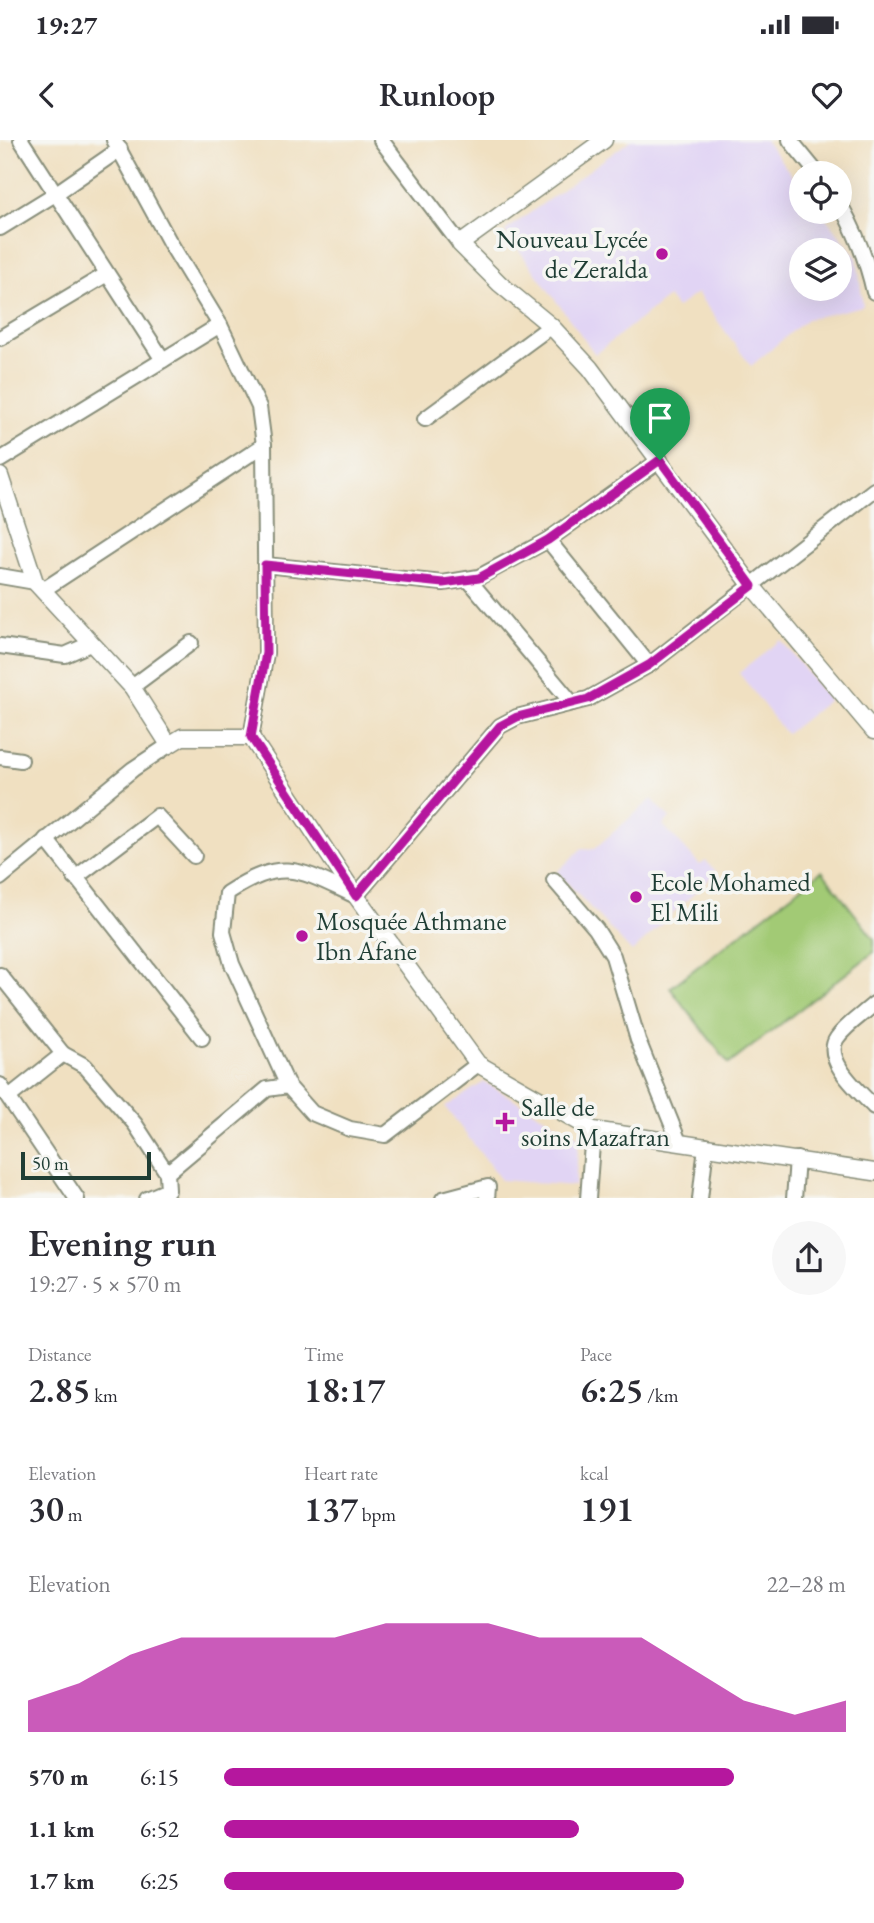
<!DOCTYPE html>
<html lang="en">
<head>
<meta charset="utf-8">
<style>
	body { margin:0; font-family:"EB Garamond",serif; background:#f7f7f7; color:#2b2b33; height:100vh; display:flex; flex-direction:column; font-size:26px; white-space:nowrap }
	* { box-sizing:border-box; margin:0 }
	p { font-size:23px; color:#7c7c81 }
	.icon { flex:none; width:38px; height:38px; fill:none; stroke:currentColor; stroke-width:2; stroke-linecap:round; stroke-linejoin:round }
	.map { position:relative; height:1058px; overflow:hidden }
	.panel { display:flex; flex-direction:column; background:#fff; flex:1 }
	.panel>* { flex:none }
	.buttons { position:absolute; left:789px; top:21px; display:grid; gap:14px }
	.buttons a { display:grid; place-items:center; width:63px; height:63px; border-radius:50%; background:#fff; box-shadow:0 7px 28px #0002; font-size:35px }
	.scale { position:absolute; left:21px; bottom:18px; width:130px; box-sizing:border-box; padding-left:7px; border:4px solid #1f3d34; border-top:0; font-size:19px; line-height:24px; white-space:nowrap; color:#1f3d34; -webkit-text-stroke:5px #f6f6f2; paint-order:stroke }
	.pin { position:absolute; display:grid; place-items:center; width:60px; height:60px; color:#fff; margin:-72px -30px; border-radius:50% 50% 50% 0; rotate:-45deg; box-shadow:0 0 7px #0007 }
	.pin .icon { rotate:45deg }
	.round { display:grid; place-items:center; flex:none; width:74px; height:74px; border-radius:37px; background:#f7f7f7 }
	.headline { display:flex; align-items:center; justify-content:space-between; height:119px; padding:0 28px }
	h1 { font-size:38px; font-weight:600; line-height:52px }
	.metrics { display:grid; grid-template-columns:repeat(3,1fr); gap:10px; height:119px; padding:7px 28px }
	.metrics div { display:grid; align-content:center }
	.metrics b { font-size:35px; font-weight:600 }
	.metrics small { font-size:19px; font-weight:400 }
	.metrics p { font-size:19px }
	.chart { height:196px; padding:14px 28px }
	.chart p { display:flex; justify-content:space-between }
	.chart svg { width:100%; height:126px; margin-top:7px; fill:#b5179e; opacity:.7 }
	ul { padding:0 28px; list-style:none; font-size:23px }
	li { display:grid; grid-template-columns:112px 84px 1fr; align-items:center; height:52px }
	li i { height:18px; border-radius:9px; background:#b5179e }
	.status { display:flex; justify-content:space-between; align-items:center; height:49px; padding:0 35px; background:#fff; direction:ltr }
	.status svg { height:19px; fill:currentColor }
	header { display:flex; justify-content:space-between; align-items:center; height:91px; padding:0 28px; background:#fff; font-size:32px; font-weight:600 }
	.map>svg:first-child { display:block }
	.built { fill:#e1d4f4; fill-rule:evenodd }
	.pitch { fill:#a2ca75; stroke:#608454; stroke-width:2 }
	.lines { fill:none; stroke-linecap:round; stroke-linejoin:round }
	.minor-casing { stroke:#888e7a; stroke-width:18 }
	.tertiary-casing { stroke:#888e7a; stroke-width:19 }
	.minor { stroke:#fff; stroke-width:14 }
	.tertiary { stroke:#fff; stroke-width:16 }
	.route-casing { stroke:#fff; stroke-width:14 }
	.route { stroke:#b5179e; stroke-width:9 }
	.poi-dot { fill:#b5179e; stroke:#f6f6f2; stroke-width:2.5 }
	.labels { text-anchor:middle; stroke-width:7; stroke-linejoin:round; paint-order:stroke }
	.poi-label { font-size:26px; fill:#1f3d34; stroke:#f6f6f2; text-anchor:start }
</style>
</head>
<body>
<div class="status"><b>19:27</b><svg viewBox="0 0 49 12"><path d="M0 12V9h3v3zM5 12V6h3v6zM10 12V3h3v9zM15 12V0h3v12zM26 1h20v11H26zM47 4h2v5h-2z"/></svg></div>
<header><svg class="icon" aria-label="back" viewBox="0 0 24 24"><path d="M15 5l-7 7 7 7"/></svg>Runloop<svg class="icon" aria-label="heart" viewBox="0 0 24 24"><path d="M12 20l-8-8c-3-5 5-10 8-4 3-6 11-1 8 4z"/></svg></header>
<div class="map">
<svg width="874" height="1059" viewBox="0 0 874 1059">
	<rect width="100%" height="100%" fill="#f6f6f2"/>
	<filter id="ink" filterUnits="userSpaceOnUse"><feTurbulence type="fractalNoise" baseFrequency=".0143" numOctaves="2"/><feDisplacementMap in="SourceGraphic" scale="14" xChannelSelector="R" yChannelSelector="G"/><feConvolveMatrix kernelMatrix="1 2 1 2 8 2 1 2 1" color-interpolation-filters="sRGB"/></filter>
	<filter id="wash" filterUnits="userSpaceOnUse"><feTurbulence type="fractalNoise" baseFrequency=".00686" numOctaves="4" result="noise"/><feDisplacementMap in="SourceGraphic" scale="28" xChannelSelector="R" yChannelSelector="G"/><feGaussianBlur stdDeviation="1.57" result="paint"/><feColorMatrix in="noise" values="0 0 0 0 0 0 0 0 0 0 0 0 0 0 0 0 0 1.4 0 .05"/><feComposite in="paint" operator="in"/></filter>
	<g filter="url(#wash)">
		<rect width="100%" height="100%" fill="#f0e0c1"/>
		<g class="built">
			<path d="M631,0H765L801,47L802,72H821L857,118L863,166L807,179L751,226L697,153L676,168L668,157L595,214L505,91ZM840,110V149H802V110Z"/>
			<path d="M781,500L829,560L786,594L739,533Z"/>
			<path d="M652,659L670,678L663,685L700,725L706,721L717,732L632,812L557,732L582,708L594,709Z"/>
			<path d="M484,942L579,997L575,1046L501,1040L445,967Z"/>
		</g>
		<path class="pitch" d="M822,731L874,799V812L729,924L670,848Z"/>
	</g>
	<g filter="url(#ink)">
		<g class="lines">
			<g class="minor-casing">
				<g id="minor">
					<path d="M21,0L163,220"/>
					<path d="M114,0L169,101L220,185L259,267L264,305L266,513L251,597"/>
					<path d="M381,0L460,104"/>
					<path d="M790,0L817,33"/>
					<path d="M840,64C856,93 867,120 874,152"/>
					<path d="M0,88L55,54L120,9"/>
					<path d="M0,198L107,134"/>
					<path d="M425,279L551,186"/>
					<path d="M0,320L220,185"/>
					<path d="M265,425L443,443L479,437L548,400L660,320"/>
					<path d="M0,436L35,442"/>
					<path d="M468,439L572,563"/>
					<path d="M43,450L264,305"/>
					<path d="M0,506L65,515L90,504"/>
					<path d="M649,525L874,350"/>
					<path d="M132,547L191,503"/>
					<path d="M0,617L21,620"/>
					<path d="M46,699L202,898"/>
					<path d="M0,738L133,629L169,605"/>
					<path d="M75,738L157,676L194,716"/>
					<path d="M554,740L596,789L613,816L638,900L679,1002"/>
					<path d="M0,835L63,914L9,957"/>
					<path d="M874,864C862,875 846,885 837,898C822,920 860,952 874,967"/>
					<path d="M63,914L85,926L135,984L167,1033"/>
					<path d="M0,945L77,1059"/>
					<path d="M288,946L232,824L223,792L227,753C284,716 300,730 356,756L500,586L517,577L588,559L649,525L548,400"/>
					<path d="M147,1059L168,1050L167,1033L267,949L288,946L312,973L350,989L385,995L478,924"/>
					<path d="M443,1059L488,1047L487,1059"/>
					<path d="M588,1059L593,990"/>
					<path d="M700,1059L706,1006"/>
					<path d="M794,1059L797,1019"/>
				</g>
			</g>
			<g class="tertiary-casing">
				<g id="tertiary">
					<path d="M604,0L460,104L500,144L551,186L590,228L752,446L874,591"/>
					<path d="M0,336L35,442L132,547L169,605L182,597H251L356,756L478,924L593,990L874,1032"/>
				</g>
			</g>
			<use href="#minor" class="minor"/>
			<use href="#tertiary" class="tertiary"/>
		</g>
	</g>
	<g class="lines" filter="url(#ink)">
		<g class="route-casing">
			<path id="route" d="M660,320L752,446L649,525L588,559L517,577L500,586L356,756L251,597L266,513L265,425L443,443L479,438L548,400Z"/>
		</g>
		<use href="#route" class="route"/>
	</g>
	<g class="poi-dot">
		<circle cx="662" cy="114" r="7"/>
		<circle cx="636" cy="757" r="7"/>
		<circle cx="302" cy="796" r="7"/>
		<path d="M501.5 971.5h7v7h7v7h-7v7h-7v-7h-7v-7h7z"/>
	</g>
	<g class="labels">
		<g class="poi-label">
			<text x="648" y="108" text-anchor="end">Nouveau Lycée<tspan x="648" dy="30">de Zeralda</tspan></text>
			<text x="650" y="751">Ecole Mohamed<tspan x="650" dy="30">El Mili</tspan></text>
			<text x="316" y="790">Mosquée Athmane<tspan x="316" dy="30">Ibn Afane</tspan></text>
			<text x="521" y="976">Salle de<tspan x="521" dy="30">soins Mazafran</tspan></text>
		</g>
	</g>
</svg>
<div class="buttons">
<a><svg class="icon" aria-label="locate" viewBox="0 0 24 24"><circle cx="12" cy="12" r="6"/><path d="M12 2v4M12 18v4M2 12h4M18 12h4"/></svg></a>
<a><svg class="icon" aria-label="layers" viewBox="0 0 24 24"><path d="M12 4l9 5-9 5-9-5zM3 14l9 5 9-5"/></svg></a>
</div>
<div class="scale">50 m</div>
<div class="pin" style="left:660px;top:320px;background:#1e9e55"><svg class="icon" aria-label="arrive" viewBox="0 0 24 24"><path d="M6 21V4h12l-3 4 3 4H6"/></svg></div>
</div>
<section class="panel">
<div class="headline"><div><h1>Evening run</h1><p>19:27 · 5 × 570 m</p></div><a class="round"><svg class="icon" aria-label="share" viewBox="0 0 24 24"><path d="M12 15V3M7 8l5-5 5 5M5 13v7h14v-7"/></svg></a></div>
<div class="metrics">
<div><p>Distance</p><b>2.85<small> km</small></b></div>
<div><p>Time</p><b>18:17</b></div>
<div><p>Pace</p><b>6:25<small> /km</small></b></div>
</div>
<div class="metrics">
<div><p>Elevation</p><b>30<small> m</small></b></div>
<div><p>Heart rate</p><b>137<small> bpm</small></b></div>
<div><p>kcal</p><b>191</b></div>
</div>
<div class="chart"><p><span>Elevation</span>22–28 m</p>
<svg viewBox="0 0 160 44" preserveAspectRatio="none"><path d="M0 44V33L10 27L20 17L30 11L40 11L50 11L60 11L70 6L80 6L90 6L100 11L110 11L120 11L130 22L140 33L150 38L160 33V44z"/></svg>
</div>
<ul>
<li><b>570 m</b>6:15<i style="width:82%"></i></li>
<li><b>1.1 km</b>6:52<i style="width:57%"></i></li>
<li><b>1.7 km</b>6:25<i style="width:74%"></i></li>
</ul>
</section>
</body>
</html>
